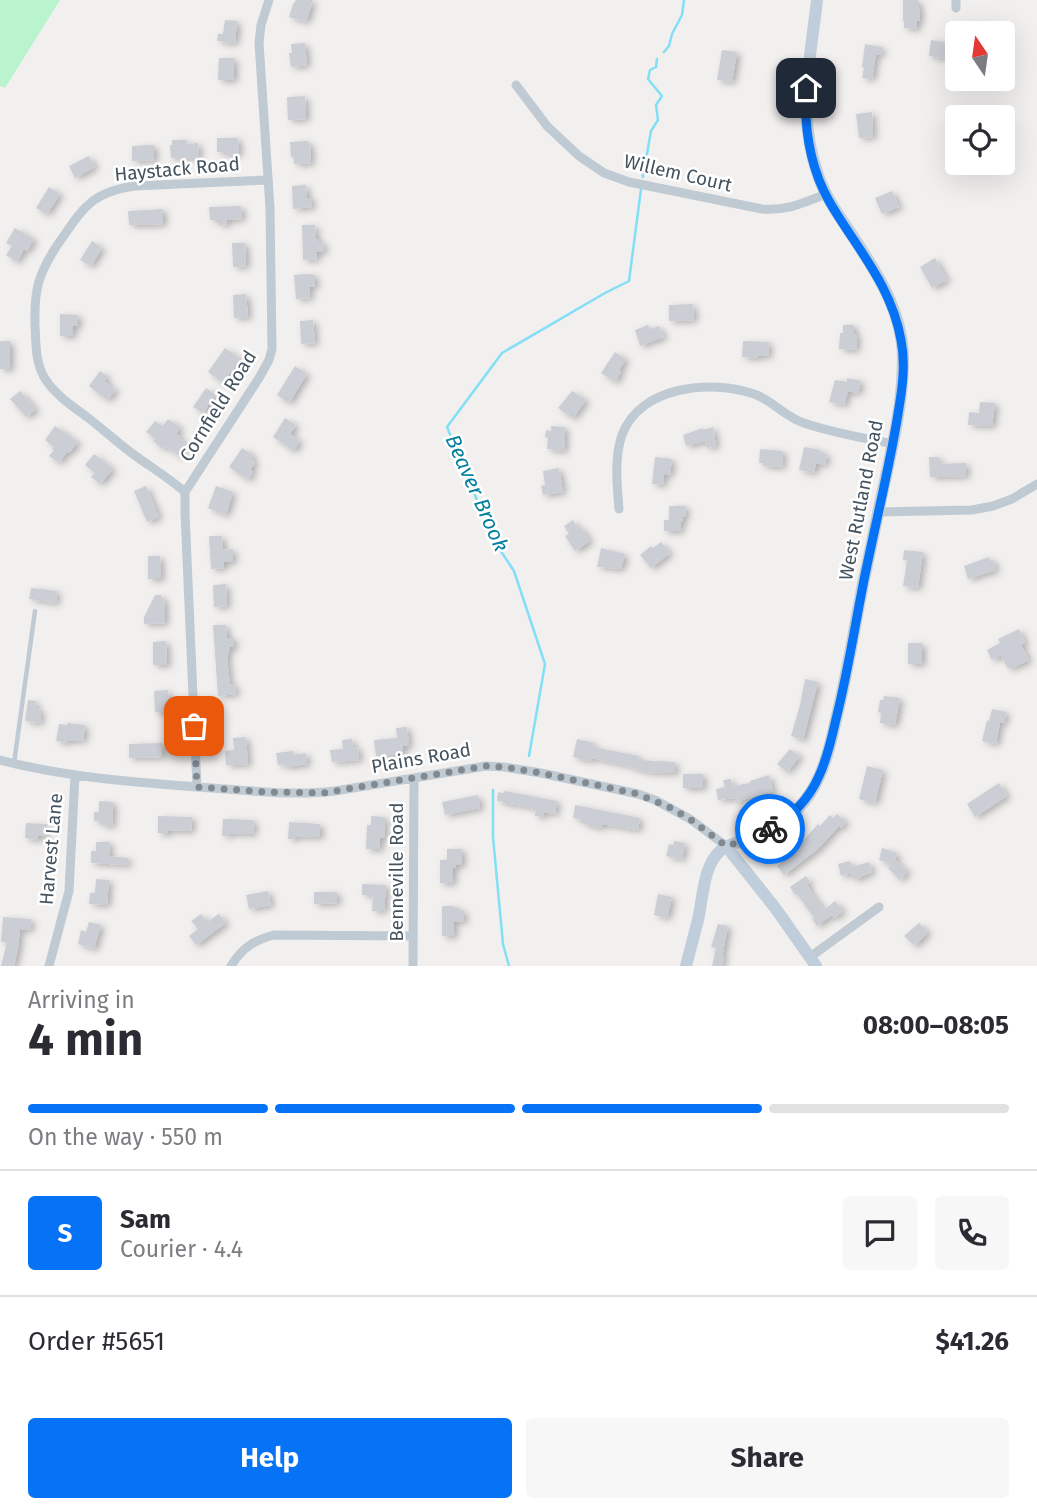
<!DOCTYPE html>
<meta charset="utf-8">
<style>
:root{--surface:#fff;--page:#f7f7f7;--text:#2b2b33;--muted:#7c7c81;--line:#e1e1e2;--accent:#0672f6}
body{margin:0;font-family:"Fira Sans",sans-serif;background:var(--page);color:var(--text);height:100vh;display:flex;flex-direction:column;font-size:26px;white-space:nowrap}
*{box-sizing:border-box;margin:0}
p{font-size:23px;color:var(--muted)}
.icon{flex:none;width:38px;height:38px;fill:none;stroke:currentColor;stroke-width:2;stroke-linecap:round;stroke-linejoin:round}
.map{position:relative;height:966px;overflow:hidden}
.panel{display:flex;flex-direction:column;background:var(--surface);flex:1}
.panel>*{flex:none}
.needle{width:46px;rotate:347deg}
.buttons{position:absolute;left:945px;top:21px;display:grid;gap:14px}
.buttons a{display:grid;place-items:center;width:70px;height:70px;border-radius:7px;background:var(--surface);box-shadow:0 7px 28px #0002;font-size:35px}
.pin{position:absolute;display:grid;place-items:center;width:60px;height:60px;color:#fff;margin:-30px;border-radius:14px;box-shadow:0 4px 10px #0006}
.courier{position:absolute;display:grid;place-items:center;width:70px;height:70px;margin:-35px;border:5px solid #0672f6;border-radius:50%;background:#fff;color:#222;box-shadow:0 2px 9px #0007}
.head em{font-style:normal;font-weight:700}
.head div{display:flex;flex-direction:column-reverse}
.head{display:flex;align-items:center;justify-content:space-between;height:119px;padding:0 28px}
h1{font-size:46px;font-weight:700;line-height:52px}
.bar{display:grid;grid-template-columns:repeat(4,1fr);gap:10px 7px;align-content:center;height:84px;padding:0 28px}
.bar i{height:9px;border-radius:5px;background:var(--line)}
.bar .on{background:var(--accent)}
.bar p{grid-column:span 4}
.line{display:flex;align-items:center;gap:18px;padding:0 28px;border-top:2px solid var(--line)}
.line div{flex:1}
.round{display:grid;place-items:center;flex:none;width:74px;height:74px;border-radius:7px;background:var(--page)}
.cta{display:flex;gap:14px;margin-top:auto;padding:14px 28px}
.cta a{flex:1;height:80px;border-radius:7px;background:var(--accent);color:#fff;font-size:28px;font-weight:700;line-height:80px;text-align:center}
.cta a+a{background:var(--page);color:var(--text)}
.map>svg:first-child{display:block}
</style>
<div class="map">
<svg width="1037" height="966" viewBox="0 0 1037 966">
<defs>
<filter id="shadow"><feDropShadow dx="4" dy="2.5" stdDeviation="3.5" flood-color="#0004"/></filter>
</defs>
<rect width="100%" height="100%" fill="#f2efef"/>
<!-- green -->
<path fill="#baf4cf" d="M0,0H60L5,88L0,86Z"/>
<g fill="none" stroke-linecap="round" stroke-linejoin="round">
<!-- stream -->
<path stroke="#82dff5" stroke-width="2.5" d="M664,52L669,46L672,34L682,15L684,0
M643,177L642,161L647,154L651,131L658,120L656,105L662,96L648,79L650,70L656,67L657,59
M529,756L545,664L514,571L493,539L447,427L502,353L605,293L629,281L641,189
M493,790V837L503,944L509,966"/>
</g>
<!-- building -->
<path fill="#cbced5" filter="url(#shadow)" d="M296,0H313L306,22L289,17L293,4Z
M903,0H918V7H920V21H917V29L904,28V21H903Z
M225,20L237,21L235,43L217,41L218,34H223Z
M931,40L950,43L949,46L957,48V60L929,56Z
M305,43L307,65L291,67L289,53H292L291,44Z
M865,44L882,47L881,55L876,54L872,79L862,78L864,68L862,67Z
M722,50L737,52L732,82L717,80Z
M219,58H234V80H218Z
M305,96L306,119L288,120L287,97Z
M872,112L873,137L859,138L856,114Z
M217,138H238L239,154L225,155V152H217Z
M172,140H186L187,144L198,143L199,157L171,158L170,145H172Z
M308,141V144L310,143L311,163L294,164V157H291L290,142Z
M154,145V160L132,161V146Z
M89,156L95,167L75,178L69,166Z
M306,185L307,198H312V207L293,209L292,186Z
M49,187L60,194L47,214L36,208Z
M892,191L899,207L882,214L875,198Z
M241,206L242,219L227,220V224L219,225V220H210L209,207Z
M163,209V224L129,225L128,211Z
M302,225H315L316,239H319V242H323L324,252H316L317,259L303,260Z
M15,228L34,239L27,251L24,249L17,262L6,255L12,246L6,243Z
M92,241L102,248L91,266L80,260Z
M232,243H245L246,266L233,267Z
M935,258L947,280L932,288L920,267Z
M307,274L315,275V286L309,287L310,298L296,299L294,275Z
M246,294L248,317L234,318L233,295Z
M693,304L694,320L669,321V305Z
M60,314L78,315V326H73V336H60Z
M313,320L315,343L301,344L300,321Z
M648,325L650,329L659,326L664,337L640,346L635,330Z
M843,325H854V334H857L856,350L839,349L840,333H843Z
M0,341H10V369H0Z
M743,341L769,342L768,356H758L757,358L742,357Z
M225,348L240,359L223,383L208,372Z
M615,352L626,359L619,370L621,372L615,382L601,373Z
M295,366L307,374L289,403L277,395Z
M100,371L108,377L104,381L116,390L107,400L89,386Z
M847,378L861,381L858,393L848,391L844,405L829,402L835,380L847,382Z
M206,388L215,394L203,413L193,407Z
M20,391L36,409L26,417L10,399Z
M572,391L586,400L573,418L558,408Z
M980,402L995,403L992,426L968,425L969,412L979,413Z
M285,418L296,425L290,434L300,441L293,451L273,437Z
M168,419L180,427L176,434L180,437L179,438L187,445L179,456L165,446L163,449L153,441L155,439L146,432L155,421L163,426Z
M55,426L78,442L69,453L67,452L59,463L49,456L54,450L52,449L54,447L45,440Z
M551,426L565,427L564,451L547,449L548,438L545,437L546,430L551,431Z
M713,427L716,446L707,448L705,441L686,446L683,435L703,428V430Z
M804,447L821,450L820,453L827,454L825,465L816,463L814,473L799,470Z
M242,448L253,455L251,458L255,462L250,470L253,472L248,480L229,467Z
M760,449L783,451L782,467L763,466V463H759Z
M94,454L113,469L100,484L91,477L95,473L85,465Z
M655,457L672,459L670,475L664,474L663,485L652,484Z
M929,457H939V464L966,463V476L930,477Z
M559,468L563,492L543,495L541,486L545,485L543,471Z
M146,486L159,517L147,522L134,491Z
M216,486L233,492L226,515L208,508Z
M669,506H686L685,517H683L682,522H681L680,531H664V520H669Z
M573,520L578,529L581,527L590,541L575,551L565,536L569,534L564,526Z
M209,536H222L223,550L233,549V562H224V568L211,569Z
M661,542L670,553L651,568L640,555L651,546L653,548Z
M601,548L625,554L621,569L597,567Z
M904,550L923,552L918,588L903,586L907,560H903Z
M148,556H160L161,579H148Z
M989,557L990,561L993,560L996,570L968,579L964,566Z
M226,584L227,606L214,607L213,585Z
M31,588L57,591L56,603L29,599Z
M155,595H161L162,599H164L165,623L144,624V617Z
M213,625H226L227,638H234V647H230L227,658L230,685L235,684L236,694L218,696Z
M1019,629L1025,643L1021,645L1029,660L1010,669L1009,667H1007L1001,655L992,660L987,650L1000,643L998,639Z
M166,641L167,665H153V642Z
M908,643H922V664H908Z
M805,679L818,682L803,740L791,736L800,705Z
M168,690L169,712H155L154,691Z
M884,696L900,698L895,725L880,723L881,713L878,712L880,700H883Z
M28,700L36,701L35,709L41,710L40,723L25,721Z
M992,709L1006,712L1004,723L1000,722L996,744L982,741L987,720L989,721Z
M68,723L85,725L83,741L68,740V743L56,741L59,724L67,725Z
M407,727L409,746H403V754L376,756L374,740L397,738L396,728Z
M246,737L248,764L226,765L225,751L234,750L233,738Z
M352,739L353,748L358,747L359,760L332,762L330,750L343,749L342,740Z
M577,739L594,743L593,747L639,756L638,760L675,762V773L648,772L629,767V766L591,758L590,761L573,757Z
M162,743V757L129,758V744Z
M790,749L800,756L787,772L777,764Z
M293,751V755L306,753L307,764L286,767L285,764L278,765L276,753Z
M867,766L883,770L875,803L859,799Z
M683,774H703V788H683Z
M769,775L773,791L736,802L735,798L718,800L716,789L725,787L723,780L731,779L732,786L750,783V781Z
M999,783L1007,796L975,817L967,804Z
M505,791L557,801L555,814L544,812L543,817L535,816L536,810L531,809V807L503,803L502,801H497L498,792L503,793Z
M478,795L480,808L445,815L442,802Z
M99,801L113,802L112,826L102,825V822L94,821V812H99Z
M575,805L640,818L638,830L602,824L601,828L583,824V820L573,818Z
M837,814L846,822L841,828L839,826L818,849L784,875L777,866L786,859L783,854L802,842L818,824L820,826L830,815L833,818Z
M158,816L192,817L191,831L168,830V834L158,833Z
M371,816L385,817L384,838H380V849H366L367,825H371Z
M223,819L254,820L253,834L229,833V836H222Z
M289,822L320,824V837L296,836V839H288Z
M26,823L47,824L46,836L38,835V840L25,838Z
M674,841L685,843L682,859L666,856L669,844L673,845Z
M96,842H110L109,856L128,858V865L91,863V851H96Z
M882,848L897,853L895,860L908,871L900,880L888,868L891,864L879,860Z
M447,849H462V865H456L455,868L453,867V883H440V860H447Z
M850,861L852,867L869,862L872,872L854,880L851,873L841,876L838,864Z
M806,876L810,882L807,884L812,894L824,910L835,901L843,911L834,918L832,915L817,926L812,919L814,918L797,894L795,895L790,887Z
M96,879L109,880L107,905L89,904L90,893H95Z
M362,884L386,885L384,911H372L373,895H362Z
M268,891L271,905L249,909L246,895Z
M314,892H337V903L314,904Z
M658,894L672,897L667,918L654,915Z
M442,906H454V908H459V911H464V922L454,921V936H442Z
M201,914L207,922L219,914L226,923L196,945L189,936L198,929L191,921Z
M3,917L31,919L30,930L20,929L18,948L14,966H1L7,942H1Z
M89,922L101,925L94,949L78,944L81,930L86,932Z
M919,923L928,932L915,946L904,936Z
M718,924L728,926L722,957H724L722,966H712L716,948L711,947Z"/>
<g fill="none" stroke-linecap="round" stroke-linejoin="round">
<!-- lane -->
<path stroke="#bfcad3" stroke-width="4.5" d="M14,763L35,611"/>
<!-- street -->
<path stroke="#bfcad3" stroke-width="9" d="M956,8V0
M516,85L547,126L579,156L604,173L629,182L762,209C787,211 803,203 826,194
M185,492C170,479 154,469 137,457C120,445 104,430 87,417C72,406 54,394 44,377C35,361 36,342 35,325C34,290 38,274 58,244C82,210 90,192 135,186L267,180
M619,509C617,485 614,458 622,435C640,386 711,379 754,394C772,400 785,417 804,423C833,433 864,438 893,444
M878,512L972,510L993,506L1012,499L1037,484
M0,760C69,778 141,783 212,788C253,791 295,796 335,791L486,766L504,767L541,773L638,794L655,800L690,819L726,846
M197,787L185,513V492L259,378L269,360L272,349L270,208L259,43L261,25L269,0
M810,957L879,907
M49,966L69,891L75,775
M231,966C242,948 254,940 274,935L412,936
M413,966L414,779"/>
<!-- secondary -->
<path stroke="#c0cdda" stroke-width="12" d="M726,846L776,909L816,966
M686,966C690,951 694,935 698,920C703,898 703,865 721,850C728,844 737,843 745,840C770,831 794,817 809,795C825,771 831,742 837,715C848,670 855,624 864,579C871,548 877,517 884,485C893,444 903,402 903,359C903,310 874,268 848,229C837,213 826,197 819,178C796,115 810,64 817,0"/>
</g>
<g fill="none" stroke-linecap="round" stroke-linejoin="round">
<!-- done -->
<path stroke="#828a91" stroke-width="7" stroke-dasharray="0 12.6" d="M194,726L197,787L267,792L323,793L486,766L504,767L541,773L638,794L671,808L690,819L726,846L744,841L770,829"/>
<!-- route -->
<path stroke="#0672f6" stroke-width="9" d="M770,829C791,817 809,799 819,776C828,757 832,736 837,715C848,671 855,625 864,580C875,525 889,470 898,414C902,390 906,365 901,340C891,284 856,248 829,201C810,167 804,126 806,88"/>
</g>
<g text-anchor="middle" dominant-baseline="central" stroke-width="5" stroke-linejoin="round" paint-order="stroke">
<!-- street labels -->
<g font-size="19" fill="#45535f" stroke="#fff">
<text transform="translate(177 169) rotate(-5)">Haystack Road</text>
<text transform="translate(678 173) rotate(13)">Willem Court</text>
<text transform="translate(218 406) rotate(-58)">Cornfield Road</text>
<text transform="translate(861 500) rotate(-79)">West Rutland Road</text>
<text transform="translate(421 758) rotate(-10)">Plains Road</text>
<text transform="translate(51 849) rotate(-85)">Harvest Lane</text>
<text transform="translate(396 872) rotate(-90)">Benneville Road</text>
</g>
<!-- water labels -->
<g font-size="21" font-style="italic" fill="#03809f" stroke="#fff">
<text transform="translate(477 493) rotate(66)">Beaver Brook</text>
</g>
</g>
</svg>
<div class="buttons">
<a><svg class="needle" viewBox="-14 -14 28 28"><path d="M0-13l5 13h-10z" fill="#e53935"/><path d="M0 13l5-13h-10z" fill="#7c7c81"/></svg></a>
<a><svg class="icon" aria-label="locate" viewBox="0 0 24 24"><circle cx="12" cy="12" r="6"/><path d="M12 2v4M12 18v4M2 12h4M18 12h4"/></svg></a>
</div>
<div class="pin" style="left:194px;top:726px;background:#ea580c"><svg class="icon" aria-label="bag" viewBox="0 0 24 24"><path d="M5 8h14l-1 12H6zM9 8a3 3 0 0 1 6 0"/></svg></div>
<div class="pin" style="left:806px;top:88px;background:#1f2937"><svg class="icon" aria-label="home" viewBox="0 0 24 24"><path d="M3 11l9-7 9 7M6 9v11h12V9"/></svg></div>
<div class="courier" style="left:770px;top:829px"><svg class="icon" aria-label="bike" viewBox="0 0 24 24"><circle cx="6" cy="16" r="4"/><circle cx="18" cy="16" r="4"/><path d="M6 16l4-8h5l3 8M10 8l3 8H6M13 5h3"/></svg></div>
</div>
<section class="panel">
<div class="head"><div><h1>4 min</h1><p>Arriving in</p></div><em>08:00–08:05</em></div>
<div class="bar"><i class="on"></i><i class="on"></i><i class="on"></i><i></i><p>On the way · 550 m</p></div>
<div class="line" style="height:126px"><b class="round" style="background:var(--accent);color:#fff">S</b><div><b>Sam</b><p>Courier · 4.4</p></div><a class="round"><svg class="icon" aria-label="chat" viewBox="0 0 24 24"><path d="M4 5h16v11H9l-5 4z"/></svg></a><a class="round"><svg class="icon" aria-label="phone" viewBox="0 0 24 24"><path d="M5 4h4l2 5-3 2q2 4 5 5l2-3 5 2v4C11 20 4 13 5 4z"/></svg></a></div>
<div class="line" style="height:91px"><div>Order #5651</div><b>$41.26</b></div>
<div class="cta"><a>Help</a><a>Share</a></div>
</section>
